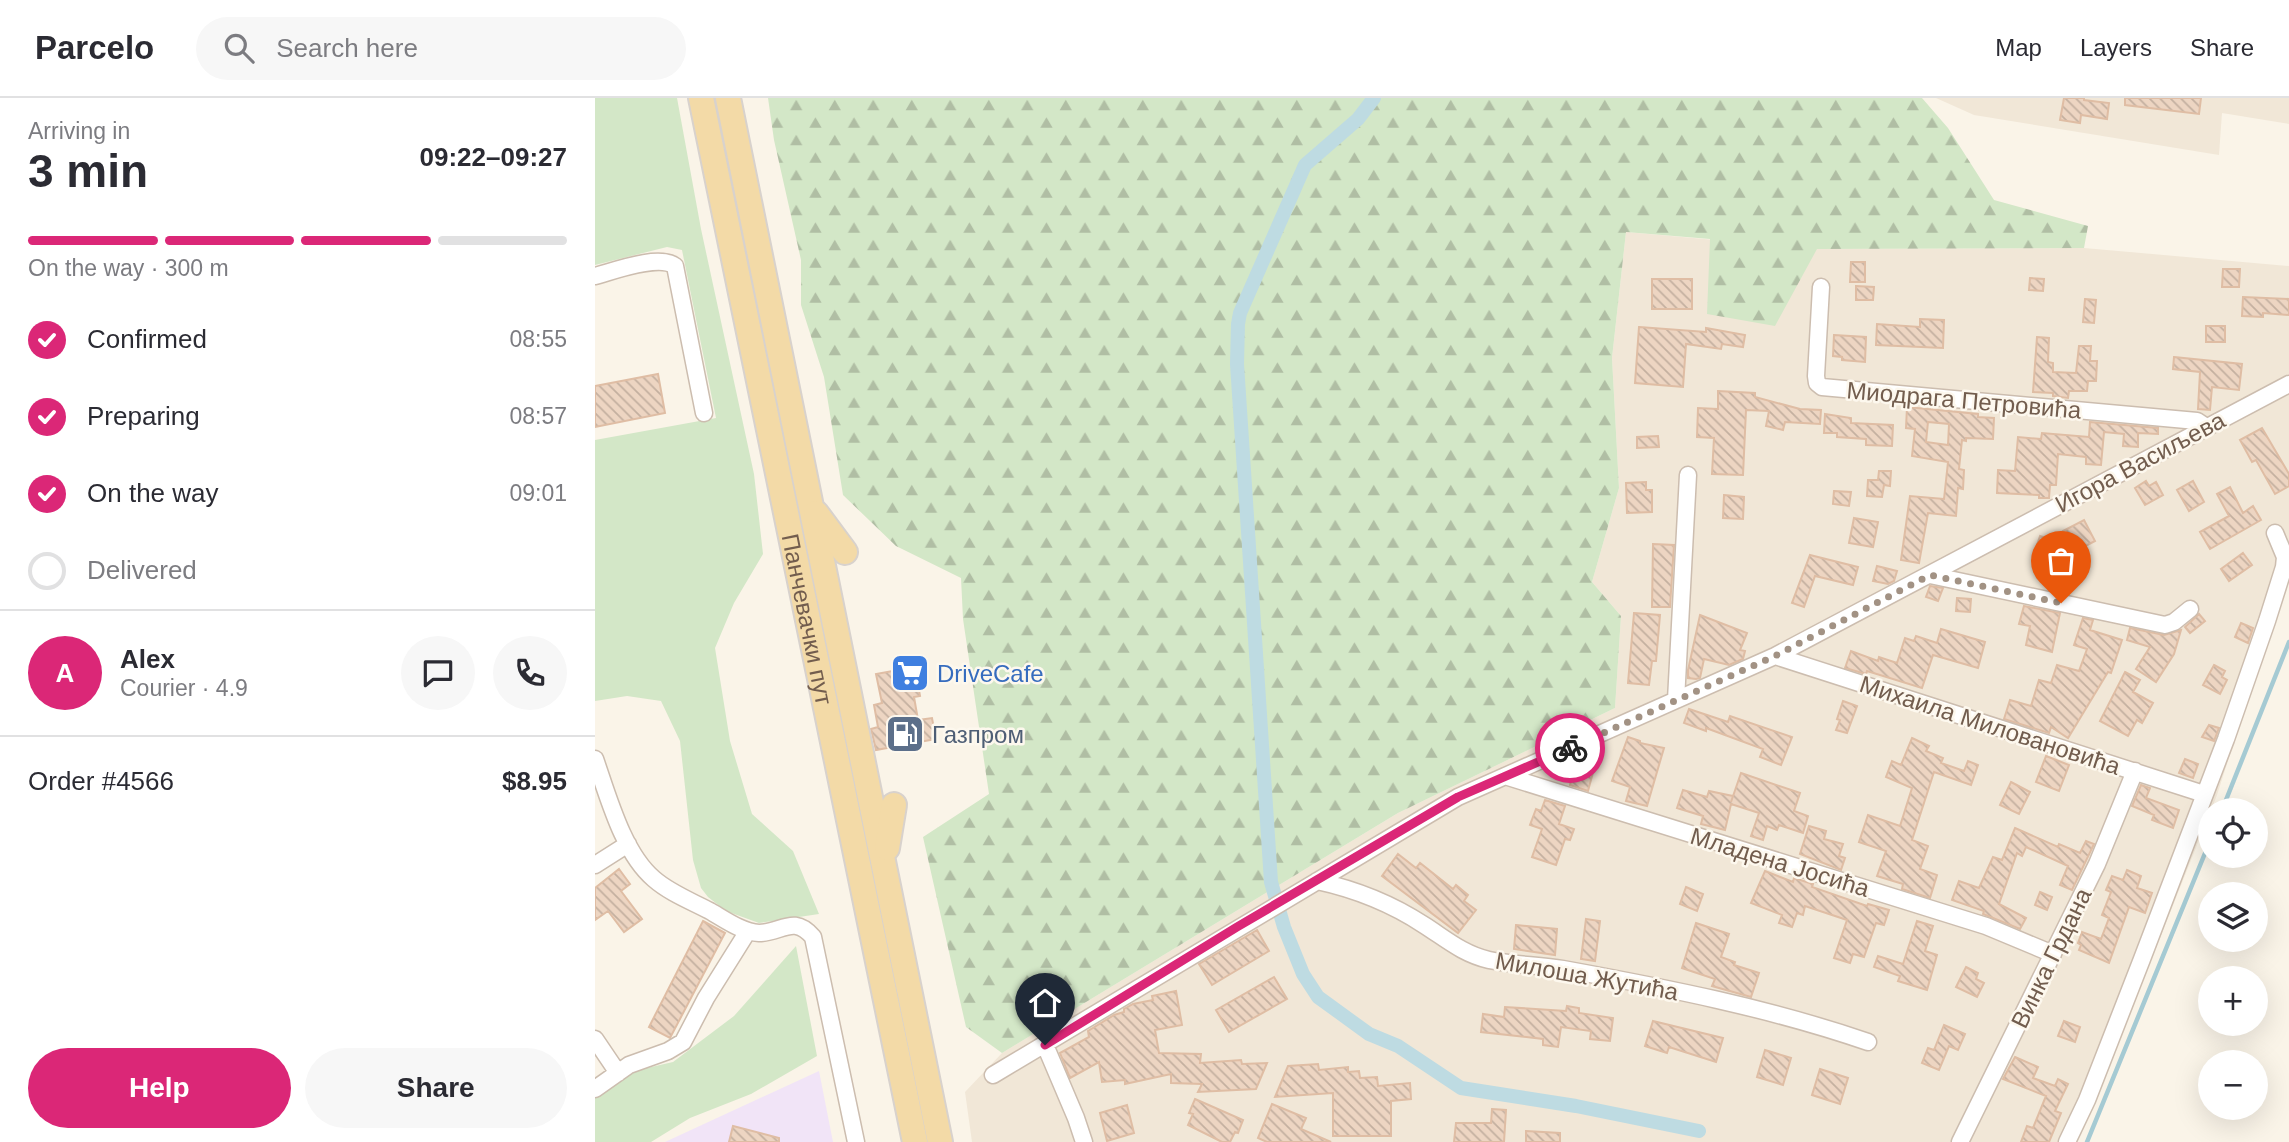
<!DOCTYPE html>
<meta charset="utf-8">
<style>
:root{--surface:#fff;--page:#f7f7f7;--text:#2b2b33;--muted:#7c7c81;--line:#e1e1e2;--accent:#db2777}
body{margin:0;font-family:Helvetica,sans-serif;background:var(--page);color:var(--text);height:100vh;display:flex;flex-direction:column;font-size:26px;white-space:nowrap}
*{box-sizing:border-box;margin:0}
p{font-size:23px;color:var(--muted)}
.icon{flex:none;width:38px;height:38px;fill:none;stroke:currentColor;stroke-width:2;stroke-linecap:round;stroke-linejoin:round}
.map{position:relative;flex:1;overflow:hidden}
.panel{display:flex;flex-direction:column;background:var(--surface);width:595px}
.panel>*{flex:none}
.buttons{position:absolute;left:1603px;top:700px;display:grid;gap:14px}
.buttons a{display:grid;place-items:center;width:70px;height:70px;border-radius:50%;background:var(--surface);box-shadow:0 7px 28px #0002;font-size:35px}
.pin{position:absolute;display:grid;place-items:center;width:60px;height:60px;color:#fff;margin:-72px -30px;border-radius:50% 50% 50% 0;rotate:-45deg;box-shadow:0 0 7px #0007}
.pin .icon{rotate:45deg}
.courier{position:absolute;display:grid;place-items:center;width:70px;height:70px;margin:-35px;border:5px solid #db2777;border-radius:50%;background:#fff;color:#222;box-shadow:0 2px 9px #0007}
.summary em{font-style:normal;font-weight:700}
.summary div{display:flex;flex-direction:column-reverse}
.summary{display:flex;align-items:center;justify-content:space-between;height:119px;padding:0 28px}
h1{font-size:46px;font-weight:700;line-height:52px}
.bar{display:grid;grid-template-columns:repeat(4,1fr);gap:10px 7px;align-content:center;height:84px;padding:0 28px}
.bar i{height:9px;border-radius:5px;background:var(--line)}
.bar .on{background:var(--accent)}
.bar p{grid-column:span 4}
.line{display:flex;align-items:center;gap:18px;padding:0 28px;border-top:2px solid var(--line)}
.line div{flex:1}
.round{display:grid;place-items:center;flex:none;width:74px;height:74px;border-radius:37px;background:var(--page)}
ol{padding:0 28px;list-style:none}
li{display:flex;align-items:center;gap:21px;height:77px}
li p{margin-inline-start:auto}
li .icon{padding:7px;border-radius:50%;background:var(--accent);color:#fff;stroke-width:4}
li:last-child{color:var(--muted)}
li i{width:38px;height:38px;border:4px solid var(--line);border-radius:50%}
.cta{display:flex;gap:14px;margin-top:auto;padding:14px 28px}
.cta a{flex:1;height:80px;border-radius:42px;background:var(--accent);color:#fff;font-size:28px;font-weight:700;line-height:80px;text-align:center}
.cta a+a{background:var(--page);color:var(--text)}
header{display:flex;align-items:center;gap:42px;box-sizing:border-box;height:98px;padding:0 35px;background:var(--surface);border-bottom:2px solid var(--line)}
header strong{font-size:33px}
nav{display:flex;gap:38px;margin-inline-start:auto;font-size:24px}
.search{width:490px;height:63px;background:var(--page);display:flex;align-items:center;gap:18px;box-sizing:border-box;padding:0 24px;border-radius:38px;color:var(--muted);font-size:26px}
main{display:flex;flex:1;min-height:0}
.map>svg:first-child{display:block}
</style>
<header>
<strong>Parcelo</strong>
<div class="search"><svg class="icon" aria-label="search" viewBox="0 0 24 24"><circle cx="10" cy="10" r="6"/><path d="M15 15l6 6"/></svg>Search here</div>
<nav><a>Map</a><a>Layers</a><a>Share</a></nav>
</header>
<main>
<section class="panel">
<div class="summary"><div><h1>3 min</h1><p>Arriving in</p></div><em>09:22–09:27</em></div>
<div class="bar"><i class="on"></i><i class="on"></i><i class="on"></i><i></i><p>On the way · 300 m</p></div>
<ol>
<li><svg class="icon" aria-label="check" viewBox="0 0 24 24"><path d="M5 12l5 5 9-10"/></svg>Confirmed<p>08:55</p></li>
<li><svg class="icon" aria-label="check" viewBox="0 0 24 24"><path d="M5 12l5 5 9-10"/></svg>Preparing<p>08:57</p></li>
<li><svg class="icon" aria-label="check" viewBox="0 0 24 24"><path d="M5 12l5 5 9-10"/></svg>On the way<p>09:01</p></li>
<li><i></i>Delivered</li>
</ol>
<div class="line" style="height:126px"><b class="round" style="background:var(--accent);color:#fff">A</b><div><b>Alex</b><p>Courier · 4.9</p></div><a class="round"><svg class="icon" aria-label="chat" viewBox="0 0 24 24"><path d="M4 5h16v11H9l-5 4z"/></svg></a><a class="round"><svg class="icon" aria-label="phone" viewBox="0 0 24 24"><path d="M5 4h4l2 5-3 2q2 4 5 5l2-3 5 2v4C11 20 4 13 5 4z"/></svg></a></div>
<div class="line" style="height:91px"><div>Order #4566</div><b>$8.95</b></div>
<div class="cta"><a>Help</a><a>Share</a></div>
</section>
<div class="map">
<svg width="1694" height="1044" viewBox="0 0 1694 1044">
<defs>
<pattern id="forest-firs" width="22" height="20" patternUnits="userSpaceOnUse" patternTransform="scale(1.75)"><rect width="22" height="20" fill="#d3e7c7"/><path d="M5 1l3.5 6h-7zM16 11l3.5 6h-7z" fill="#b0bea4"/></pattern>
<pattern id="building-back-hatch" width="6" height="6" patternUnits="userSpaceOnUse" patternTransform="scale(1.75)"><rect width="6" height="6" fill="#edd5c2"/><path d="M-1 5l2 2M0 0l6 6M5-1l2 2" fill="none" stroke="#c4b0a0"/></pattern>
</defs>
<rect width="100%" height="100%" fill="#faf4e8"/>
<!-- residential -->
<path fill="#f1e7d7" d="M1341,0H1694V26L1627,15L1624,57L1379,17Z
M1031,134L1222,151L1489,150L1694,168V473L1622,697L1551,875L1477,1044H377L370,994L407,955L803,715L1020,610L1026,518L997,484L1024,390L1017,260Z"/>
<!-- education -->
<path fill="#f1e4f7" d="M224,973L238,1044H70Z"/>
<!-- grass -->
<path fill="#d3e7c7" d="M0,0H82L106,131L159,376L168,456L139,505L120,550L135,643L157,716L198,753L224,816L164,825L131,813L113,799L106,790L98,762L85,643L66,603L32,598L0,603V342L121,320L87,152L72,149L0,167Z
M201,848L222,958L156,996L95,1020L56,1044H0V996L26,976L78,964L139,918Z"/>
<!-- forest -->
<path fill="url(#forest-firs)" d="M173,0H1327L1353,30L1399,102L1493,128L1489,150L1222,151L1180,228L1112,216L1115,141L1031,134L1017,260L1024,390L997,484L1026,518L1020,610L803,715L407,955L371,929L328,739L394,696L368,521L366,480L301,448L248,397L229,279L206,207V162L179,42Z"/>
<g fill="none" stroke-linecap="round" stroke-linejoin="round">
<!-- stream -->
<path stroke="#a5cad3" stroke-width="4.5" d="M1627,712L1694,544
M1492,1044L1615,743"/>
<!-- canal -->
<path stroke="#bedbe2" stroke-width="14" d="M779,0L763,21L710,67L645,215L643,226L642,266L676,784L689,829L708,876L723,899L774,936L803,948L866,990L981,1008L1104,1033"/>
</g>
<!-- building -->
<path fill="url(#building-back-hatch)" stroke="#dfbda4" stroke-width="2" fill-rule="evenodd" d="M1469,0H1489V2L1514,5L1512,21L1486,17L1485,25L1465,22Z
M1530,0H1606L1604,16L1530,7Z
M1256,164H1270V184H1255Z
M1628,171H1645L1644,189H1627Z
M1435,180L1449,181L1448,193L1434,192Z
M1057,181H1097V211H1057Z
M1261,188L1279,189L1278,202H1261Z
M1648,199L1694,201V217L1668,215V219L1647,218Z
M1490,201L1501,202L1499,225L1488,224Z
M1325,221L1349,222L1348,250L1281,247L1282,226L1325,229Z
M1611,228H1630V244H1611Z
M1044,229L1111,234V230L1150,237L1148,249L1127,246L1126,251L1091,246L1088,289L1040,285Z
M1239,237L1271,239L1270,264L1247,262V259L1238,258Z
M1442,239L1454,240L1453,264L1458,265V274L1481,275L1484,248H1496L1495,263H1502L1501,283H1493L1492,293H1474L1473,300L1458,298V295L1438,294Z
M1579,259L1647,266L1644,292L1617,289L1615,312L1603,311L1605,274L1578,271Z
M63,276L70,315L0,329V288Z
M1123,293L1160,295V299L1205,311L1226,312L1225,326L1190,324L1188,332L1171,328L1174,313L1151,312L1148,377L1117,376L1119,340L1102,339L1103,310L1123,311Z
M1312,309L1383,316V319L1399,320L1398,341L1371,340V343L1367,342L1364,371L1369,372L1368,391L1363,390L1361,418L1333,415L1324,465L1306,462L1315,398L1349,401L1353,364L1317,358L1320,331L1311,330ZM1333,324L1354,326L1353,347L1331,344Z
M1230,316L1256,320V325L1298,327L1297,348L1271,347V341L1242,339V335H1229Z
M1495,324L1563,330V336L1543,335V349L1528,348L1529,336L1509,334L1506,367L1491,366V359L1463,356L1461,387H1455L1454,400H1444V397L1402,395L1403,372L1420,373L1423,339L1446,341L1447,335L1494,339Z
M1667,330L1694,376V388L1680,396L1661,362L1657,364L1645,342Z
M1063,338L1064,349L1042,350V339Z
M1284,373H1296L1295,388L1289,387L1287,399L1272,398L1273,382H1283Z
M1551,383L1554,388L1561,384L1568,397L1550,407L1540,390Z
M1598,383L1609,404L1594,413L1582,392Z
M1051,384V392H1057V414L1032,415L1031,385Z
M1635,389L1648,415L1658,408L1666,422L1615,451L1605,434L1634,418L1622,396Z
M1239,393L1256,394L1254,408L1238,406Z
M1129,397L1149,399L1148,421L1128,420Z
M1259,420L1283,424L1278,449L1254,445Z
M1489,422L1500,443L1479,454L1468,433Z
M1445,438L1463,444L1459,456L1441,450Z
M1058,446L1079,447L1075,509H1057Z
M1648,455L1657,467L1634,483L1626,471Z
M1215,457L1263,469L1258,487L1220,478L1209,509L1197,505Z
M1282,468L1302,473L1299,483L1293,486L1278,483Z
M1335,488L1348,490L1343,503L1331,499Z
M1362,500L1376,501L1375,514L1361,513Z
M1429,508L1465,515L1457,554L1431,547L1435,528L1424,526Z
M1039,515L1065,517L1061,563H1057L1054,587L1033,585Z
M1604,516L1610,523L1595,535L1590,529Z
M1105,517L1152,535L1145,552L1150,553L1148,561L1134,567L1109,561L1105,580L1101,581L1093,580V572Z
M1488,520L1498,522L1495,532L1527,542L1516,575L1513,574L1473,640L1456,629L1454,635L1409,621L1415,602L1436,608L1444,582L1456,585L1462,567L1484,573L1492,551L1479,547Z
M1646,525L1658,530L1653,545L1640,539Z
M1535,530L1569,537L1586,532L1579,556L1561,584L1541,571L1555,549L1532,542Z
M1346,531L1390,544L1383,570L1338,557L1327,590L1272,573L1271,576L1250,570L1256,553L1283,563L1284,559L1302,565L1310,540L1319,543L1321,538L1342,545Z
M1619,567L1630,573L1627,579L1632,582L1625,596L1608,587Z
M320,569L325,598L319,599L323,622L337,620L341,641L281,652L276,631L283,629L279,607L287,605L281,576Z
M1530,574L1545,582L1538,594L1558,605L1547,625L1542,622L1533,638L1505,623Z
M1248,603L1262,608L1252,635L1241,632L1245,622L1242,621Z
M1094,611L1133,624L1135,618L1197,639L1186,667L1165,659L1168,651L1111,630V633L1089,625Z
M1614,627L1624,630L1619,643L1607,639Z
M1033,639L1045,643V645L1069,650L1052,708L1031,703L1035,689L1017,683Z
M1317,640L1334,648L1331,653L1348,660L1346,665L1369,673L1373,663L1383,667L1376,687L1339,674L1317,742L1333,748L1325,771L1342,777L1335,800L1307,791L1308,786L1282,778L1291,753L1264,744L1273,717L1305,728L1317,690L1291,679L1297,663L1306,667Z
M995,653L1003,656L993,693L975,687L976,683L969,663Z
M1451,658L1474,667L1464,693L1441,684Z
M1590,661L1603,666L1598,680L1584,675Z
M1146,675L1205,695L1199,713L1213,718L1208,735L1184,727L1182,732L1172,728L1168,742L1156,738L1164,715L1136,706L1130,732L1106,726L1108,718L1082,710L1088,692L1112,699L1114,693L1138,698L1136,704Z
M1416,684L1435,694L1424,716L1405,707Z
M1546,687L1555,690L1551,700L1584,712L1578,730L1557,722L1559,717L1537,708Z
M950,702L970,708L964,726L979,731L975,742L970,741L961,767L937,759L947,731L935,727L941,711L946,713Z
M1214,728L1231,733L1229,741L1248,746L1244,758L1250,760L1246,772L1205,756Z
M1420,730L1463,749L1464,746L1485,755L1491,743L1499,746L1477,792L1465,787L1473,768L1431,749L1427,758L1422,755L1404,806L1431,820L1425,831L1388,816L1389,813L1357,802L1364,783L1384,790L1398,759L1407,762Z
M803,756L821,770L825,765L858,791L861,787L873,797L869,803L881,812L863,835L787,778Z
M24,771L35,786L26,793L47,821L29,834L13,813L0,822V790Z
M1532,772L1546,778L1542,790L1557,795L1550,815L1534,809L1514,865L1484,852L1486,847L1483,845L1487,834L1506,841L1514,820L1507,817L1516,794L1511,792L1517,778L1528,782Z
M1170,773L1198,784L1199,780L1218,786L1217,789L1272,808L1273,806L1294,812L1289,827L1281,825L1269,859L1258,856L1255,865L1239,860L1252,822L1210,808L1208,817L1202,815L1197,829L1184,825L1187,817L1156,805Z
M1091,789L1108,796L1102,813L1085,806Z
M1445,794L1457,799L1452,812L1440,807Z
M991,821L1005,823L1000,863L986,861Z
M108,823L130,835L75,940L54,929Z
M1322,823L1338,828L1330,853L1342,857L1332,892L1303,883L1305,878L1279,869L1283,858L1308,866Z
M1101,825L1134,836L1126,859L1140,864L1139,867L1164,875L1156,899L1117,888L1120,881L1087,870Z
M921,827L962,831L960,857L919,851Z
M662,832L674,853L617,887L604,866Z
M1371,869L1383,875L1381,881L1389,885L1382,899L1361,889Z
M679,879L692,901L634,934L621,912Z
M581,893L587,927L560,932L564,955L606,956L605,965L646,962L647,966L672,965L661,991L603,994L607,986L576,985V976L530,986V982L507,984L504,964L475,980L465,955L494,939L493,933L519,917L529,914V911L538,906L558,902L557,898Z
M972,908L984,910V915L1018,920L1015,943L995,941L996,933L966,929L963,949L948,947V941L886,934L888,916L909,919L910,909L971,913Z
M1058,923L1128,940L1121,964L1074,949L1072,955L1050,948Z
M1469,923L1485,929L1480,944L1463,938Z
M1349,927L1370,936L1363,952L1354,948L1344,972L1327,965L1333,950L1339,952Z
M1170,952L1196,960L1188,987L1162,979Z
M1420,959L1443,969L1438,980L1460,988L1463,981L1473,986L1460,1013L1466,1015L1454,1044H1426L1432,1028L1438,1030L1451,998L1408,981Z
M723,966L724,972L753,969V974L764,973L765,980L782,979L783,988L815,985L816,1001L796,1003V1038H738V995L680,999L693,968Z
M1225,971L1253,980L1245,1006L1217,997Z
M600,1001L648,1022L643,1035L640,1034L635,1044H627L593,1027L598,1016L594,1015Z
M677,1006L711,1020L706,1031L736,1044H672L663,1040Z
M532,1007L539,1035L512,1043L505,1015Z
M897,1011L911,1012L909,1044H859L861,1025H896Z
M138,1028L184,1040V1044H134Z
M931,1033L965,1035V1044H931Z"/>
<g fill="none" stroke-linecap="round" stroke-linejoin="round">
<defs>
<path id="street" d="M0,178C19,173 64,156 80,168L109,315
M1226,189L1221,278L1222,285L1227,289L1602,323L1611,329
M1335,477L1570,527L1579,524L1595,511
M1180,558L1609,696
M1081,602L1093,377
M0,661C13,698 28,755 59,781C75,795 96,803 115,813C129,821 147,834 164,835C187,835 198,816 218,839L261,1044
M910,678L1391,828L1458,856
M0,767L33,746
M722,783C759,791 797,806 829,827C851,841 868,856 894,862C918,867 944,867 968,871C1072,890 1174,910 1273,944
M0,941L23,975
M450,947L481,1020L489,1044
M398,977L863,699L1180,558L1694,286
M0,991L34,967L73,953L88,944L111,900L153,833
M1365,1044L1502,766L1540,673
M1472,1044L1492,1002L1547,861L1631,641L1672,523L1689,469L1690,459L1680,435"/>
<g id="primary">
<path id="s1" d="M106,0L320,1044"/>
<path d="M133,0L345,1044"/>
<path d="M221,415L250,454"/>
<path d="M292,750L299,707"/>
</g>
</defs>
<!-- street casing -->
<use href="#street" stroke="#ccbdaf" stroke-width="19"/>
<!-- primary casing -->
<use href="#primary" stroke="#d8d2cd" stroke-width="28"/>
<!-- street -->
<use href="#street" stroke="#fff" stroke-width="16"/>
<!-- primary -->
<use href="#primary" stroke="#f3daa7" stroke-width="24"/>
</g>
<g fill="none" stroke-linecap="round" stroke-linejoin="round">
<!-- done -->
<path stroke="#a29284" stroke-width="7" stroke-dasharray="0 12.6" d="M975,650L1180,558L1335,477L1466,505"/>
<!-- route -->
<path stroke="#db2777" stroke-width="9" d="M450,947L642,829L863,699L975,650"/>
</g>
<!-- icons -->
<defs>
<symbol id="supermarket-square" viewBox="-11 -11 22 22"><rect x="-9" y="-9" width="18" height="18" rx="4" fill="#3f7fe0" stroke="#fdf8ee"/><path d="M-6-5.5h2.5l.6 2H6L4.5 2H-2.5L-4.4-4H-6ZM-1.5 3.2a1.3 1.3 0 1 0 .1 0ZM3 3.2a1.3 1.3 0 1 0 .1 0Z" fill="#fff"/></symbol>
<symbol id="fuel-square" viewBox="-11 -11 22 22"><rect x="-9" y="-9" width="18" height="18" rx="4" fill="#5c6f8a" stroke="#fdf8ee"/><path d="M-5.5-6h7V0h2V4h1.3V-2.5L3-4.5l.8-.8L6-3V5H2.5V1h-1V6h-7ZM-4.2-4.7v3.2H.2V-4.7Z" fill="#fff"/></symbol>
</defs>
<g fill-rule="evenodd">
<use href="#supermarket-square" x="293" y="553" width="44" height="44"/>
<use href="#fuel-square" x="288" y="614" width="44" height="44"/>
</g>
<g text-anchor="middle" dominant-baseline="central" stroke-width="5" stroke-linejoin="round" paint-order="stroke">
<!-- street labels -->
<g font-size="24" fill="#725d4e" stroke="#fdf8ee">
<text transform="translate(1369 302) rotate(5)">Миодрага Петровића</text>
<text transform="translate(1545 364) rotate(-28)">Игора Васиљева</text>
<text stroke="none"><textPath href="#s1" startOffset="532">Панчевачки пут</textPath></text>
<text transform="translate(1395 627) rotate(18)">Михаила Миловановића</text>
<text transform="translate(1185 764) rotate(17)">Младена Јосића</text>
<text transform="translate(1456 860) rotate(-64)">Винка Грдана</text>
<text transform="translate(992 878) rotate(10)">Милоша Жутића</text>
</g>
<!-- shop labels -->
<g font-size="24" fill="#366cbe" stroke="#fdf8ee" text-anchor="start">
<text x="342" y="575">DriveCafe</text>
</g>
<!-- service labels -->
<g font-size="24" fill="#4e5e75" stroke="#fdf8ee" text-anchor="start">
<text x="337" y="636">Газпром</text>
</g>
</g>
</svg>
<div class="buttons">
<a><svg class="icon" aria-label="locate" viewBox="0 0 24 24"><circle cx="12" cy="12" r="6"/><path d="M12 2v4M12 18v4M2 12h4M18 12h4"/></svg></a>
<a><svg class="icon" aria-label="layers" viewBox="0 0 24 24"><path d="M12 4l9 5-9 5-9-5zM3 14l9 5 9-5"/></svg></a>
<a>+</a>
<a>−</a>
</div>
<div class="pin" style="left:1466px;top:505px;background:#ea580c"><svg class="icon" aria-label="bag" viewBox="0 0 24 24"><path d="M5 8h14l-1 12H6zM9 8a3 3 0 0 1 6 0"/></svg></div>
<div class="pin" style="left:450px;top:947px;background:#1f2937"><svg class="icon" aria-label="home" viewBox="0 0 24 24"><path d="M3 11l9-7 9 7M6 9v11h12V9"/></svg></div>
<div class="courier" style="left:975px;top:650px"><svg class="icon" aria-label="bike" viewBox="0 0 24 24"><circle cx="6" cy="16" r="4"/><circle cx="18" cy="16" r="4"/><path d="M6 16l4-8h5l3 8M10 8l3 8H6M13 5h3"/></svg></div>
</div>
</main>
